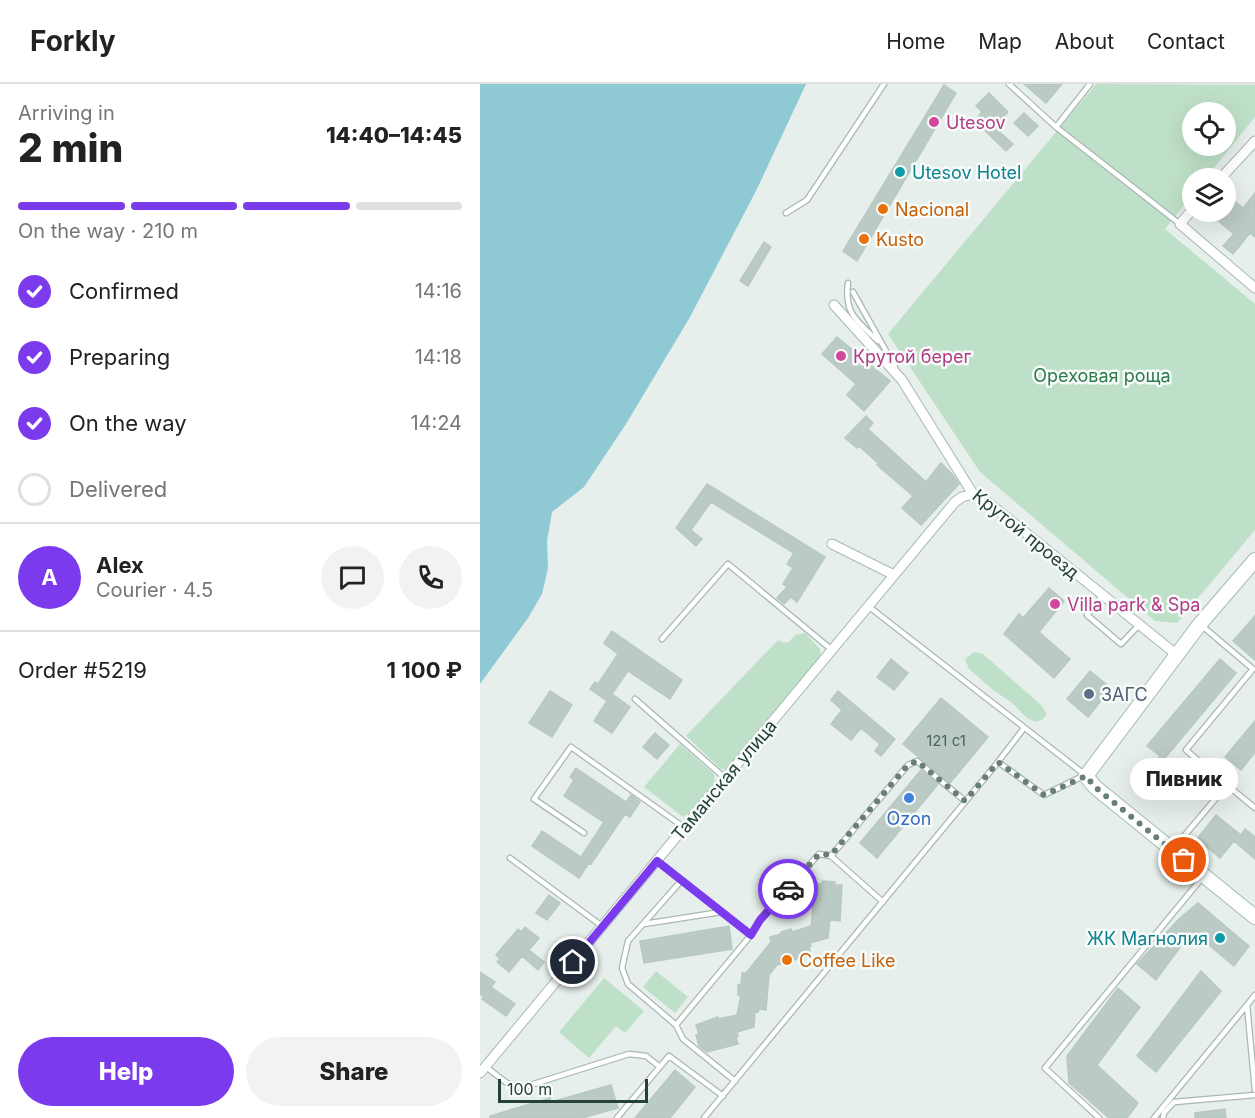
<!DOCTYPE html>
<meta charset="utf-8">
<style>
:root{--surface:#fff;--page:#f2f2f2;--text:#222;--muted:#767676;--line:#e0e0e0;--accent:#7c3aed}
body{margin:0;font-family:Inter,sans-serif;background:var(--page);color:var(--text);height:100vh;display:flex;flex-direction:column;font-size:22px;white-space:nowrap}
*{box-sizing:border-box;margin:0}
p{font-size:20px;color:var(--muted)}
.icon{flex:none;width:33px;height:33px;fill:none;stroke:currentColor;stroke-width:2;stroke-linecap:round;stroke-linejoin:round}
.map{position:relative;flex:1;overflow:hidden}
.panel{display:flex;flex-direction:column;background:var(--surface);width:480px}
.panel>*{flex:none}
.controls{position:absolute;left:702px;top:18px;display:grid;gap:12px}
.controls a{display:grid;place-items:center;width:54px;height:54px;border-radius:50%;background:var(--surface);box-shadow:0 6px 24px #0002;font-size:30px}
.scale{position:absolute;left:18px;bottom:15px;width:150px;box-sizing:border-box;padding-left:6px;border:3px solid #24423a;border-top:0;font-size:16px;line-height:21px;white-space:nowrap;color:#24423a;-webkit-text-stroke:4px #f7fbf9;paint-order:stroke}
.pin{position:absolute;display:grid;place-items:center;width:51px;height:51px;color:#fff;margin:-26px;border:3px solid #fff;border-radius:50%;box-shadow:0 2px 6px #0007}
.courier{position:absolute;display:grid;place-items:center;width:60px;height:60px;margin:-30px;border:4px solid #7c3aed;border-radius:50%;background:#fff;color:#222;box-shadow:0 2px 8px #0007}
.bubble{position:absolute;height:42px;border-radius:21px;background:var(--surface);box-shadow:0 6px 24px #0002;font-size:20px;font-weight:800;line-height:42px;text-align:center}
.summary em{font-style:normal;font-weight:800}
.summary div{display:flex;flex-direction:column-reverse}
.summary{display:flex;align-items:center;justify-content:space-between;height:102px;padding:0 18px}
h1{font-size:39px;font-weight:800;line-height:45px}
.bar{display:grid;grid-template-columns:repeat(4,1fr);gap:9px 6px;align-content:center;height:72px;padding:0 18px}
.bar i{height:8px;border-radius:4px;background:var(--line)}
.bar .current{background:var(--accent)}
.bar p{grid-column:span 4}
.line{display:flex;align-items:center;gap:15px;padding:0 18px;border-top:2px solid var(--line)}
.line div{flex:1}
.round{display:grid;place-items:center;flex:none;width:63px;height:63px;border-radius:32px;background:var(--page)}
ol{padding:0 18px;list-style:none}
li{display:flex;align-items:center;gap:18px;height:66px}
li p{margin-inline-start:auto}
li .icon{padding:6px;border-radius:50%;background:var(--accent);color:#fff;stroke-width:4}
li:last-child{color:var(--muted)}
li i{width:33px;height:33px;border:3px solid var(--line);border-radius:50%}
.primary-button{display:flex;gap:12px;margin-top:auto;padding:12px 18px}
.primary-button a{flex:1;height:69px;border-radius:36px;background:var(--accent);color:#fff;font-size:24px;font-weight:800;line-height:69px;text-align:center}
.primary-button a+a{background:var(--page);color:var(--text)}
header{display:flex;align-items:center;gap:36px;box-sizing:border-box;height:84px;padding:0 30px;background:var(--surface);border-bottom:2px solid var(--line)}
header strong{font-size:28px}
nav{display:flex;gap:33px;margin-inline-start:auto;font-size:21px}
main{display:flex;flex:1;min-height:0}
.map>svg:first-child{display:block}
</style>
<header>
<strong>Forkly</strong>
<nav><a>Home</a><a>Map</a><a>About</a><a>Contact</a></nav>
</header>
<main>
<section class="panel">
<div class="summary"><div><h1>2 min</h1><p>Arriving in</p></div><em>14:40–14:45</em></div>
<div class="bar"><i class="current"></i><i class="current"></i><i class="current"></i><i></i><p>On the way · 210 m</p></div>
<ol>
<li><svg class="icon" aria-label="check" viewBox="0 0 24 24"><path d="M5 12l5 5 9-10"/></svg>Confirmed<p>14:16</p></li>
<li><svg class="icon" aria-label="check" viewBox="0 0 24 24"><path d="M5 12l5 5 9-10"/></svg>Preparing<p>14:18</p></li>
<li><svg class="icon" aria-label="check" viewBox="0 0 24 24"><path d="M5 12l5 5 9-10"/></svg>On the way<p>14:24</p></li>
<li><i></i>Delivered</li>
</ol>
<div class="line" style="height:108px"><b class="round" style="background:var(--accent);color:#fff">A</b><div><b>Alex</b><p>Courier · 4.5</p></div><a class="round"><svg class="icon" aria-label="chat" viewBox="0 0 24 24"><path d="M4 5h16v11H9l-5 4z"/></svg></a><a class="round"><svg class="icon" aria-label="phone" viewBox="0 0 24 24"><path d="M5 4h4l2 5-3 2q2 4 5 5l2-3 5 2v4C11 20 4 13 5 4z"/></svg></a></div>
<div class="line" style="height:78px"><div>Order #5219</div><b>1 100 ₽</b></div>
<div class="primary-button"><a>Help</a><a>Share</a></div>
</section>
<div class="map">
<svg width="775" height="1034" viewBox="0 0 775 1034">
<rect width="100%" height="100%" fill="#e6efeb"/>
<!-- green -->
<path fill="#bfe0c8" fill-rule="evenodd" d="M616,0L775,1V33L726,94H712V111L685,145L775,220V446L697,539L675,537L500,388L408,250ZM712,28H746V62H712Z
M325,549L340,565L341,573L246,685H241L206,652L298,556L304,559L309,558L315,551Z
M494,568L503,570L561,621L567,630L562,636L556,638L547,634L531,618L513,606L489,585L485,575Z
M200,660L234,690L235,698L211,728L203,733L164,703Z
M176,887L208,913L195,929L163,903Z
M124,894L164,927L145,949L136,942L109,974L79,948Z"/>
<!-- water -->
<path fill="#8ec9d4" d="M0,0H326L277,105L210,233L146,340L104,403L72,428L67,457L68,484L62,510L48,534L0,600Z"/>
<!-- building -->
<path fill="#bbcac4" stroke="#b8c9c2" stroke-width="1.5" d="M544,0H582L566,19Z
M464,1L476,9L377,177L363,167Z
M509,9L528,28L514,43L533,60L526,67L495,37L502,28L496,22Z
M544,29L558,42L548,52L534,39Z
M775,109V153L770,149L753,170L743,162L754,150L737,136L753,116L763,124Z
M284,158L291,163L268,202L260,197Z
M357,253L410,297L384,327L367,311L376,300L342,270Z
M386,332L393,339L388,345L446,398L461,379L472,390L479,400L441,441L422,424L433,412L397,381L399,380L379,362L377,364L365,354Z
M227,400L345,473L317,518L311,513L304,520L297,514L307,503L303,500L313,484L307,480L314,469L231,418L211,446L222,455L216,462L196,444Z
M569,504L584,517L559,548L590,575L574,594L524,550L539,530L543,534Z
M775,532V576L753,557Z
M132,547L202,596L190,615L148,587L132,610L150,623L132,649L114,637L127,617L110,605L115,598L118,600L138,570L124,559Z
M411,575L428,589L414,606L397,593Z
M740,575L756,589L685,674L716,700L704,714L670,685L680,672L667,662Z
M610,587L631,604L608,633L587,615Z
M70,607L92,621L72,653L49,639Z
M358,607L415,655L401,672L395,667L400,660L381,644L371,656L351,640L362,626L351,616Z
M461,614L508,653L470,699L423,660Z
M775,637V668L761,686L745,673Z
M175,649L189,661L177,675L163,663Z
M96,684L146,718L151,711L160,718L150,733L145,730L111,780L109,779L99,794L52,762L62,747L101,773L124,738L84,712L94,696L90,693Z
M441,686L458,700L397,774L380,759Z
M736,731L761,751L765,745L775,753V775L754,757L740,774L717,755Z
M342,797L355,798V801H362L360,837L350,836L348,854L330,859L331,862L329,863L331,871L297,881L289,891L286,926L279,925L278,928L275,927L274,943L257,948L258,952L256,953L258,960L227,968L219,962L216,951L219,950L216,941L238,933V935L257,931L261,911H258V901H261L262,889H266L291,858L290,853L301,850V848L311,845L312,848L331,842L333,823H331L332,810H334L335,799L342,800Z
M69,811L80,819L67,836L56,829Z
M718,819L769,862L754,882L712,847L676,896L657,880L700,834Z
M249,842L252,865L164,879L160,857Z
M45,843L59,854L49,866L64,878L58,886L42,872L29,888L17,878L20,875L16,871L38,845L41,848Z
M721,887L741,907L676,988L657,972Z
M0,888L15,898L11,903L35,920L26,932L2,915L4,913L0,910Z
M638,904L660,923L617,981L658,1019L647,1034H629L589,999L587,972Z
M195,986L215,1003L190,1034H155Z
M131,1001L138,1024L102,1034H10V1032L70,1014L71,1018Z
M745,1025L746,1034H715V1029Z"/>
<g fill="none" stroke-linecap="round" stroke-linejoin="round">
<defs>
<path id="lane" d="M529,0L576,43L700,140
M576,43L610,0
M306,129L327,116L404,0
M368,199C364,230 377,237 398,257
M373,208L415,283
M623,511L607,531L641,560L659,541
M388,522L604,690
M182,555L248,480L352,566
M155,615L245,694
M518,678L544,644
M747,701L775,724
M104,749L54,715L91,663L205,744
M694,764L747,701L706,666L773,585L721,541
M351,772L428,681L437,677L485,717
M30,774L122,842
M177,777L271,851L196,941
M201,797L148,857L142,884L148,900L196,941L203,955L255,997
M164,840L241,828
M271,851L280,836L339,770L351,772L403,818
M775,911L767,921L775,1006
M6,983L27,999L41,1004L149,970L166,972L180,983
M137,1034L189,972L243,1012
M224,1034L518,678L564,711L603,692
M619,1034L565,984L722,794
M674,1034L767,921
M683,1034L684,1029L694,1018L775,1011"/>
<path id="street" d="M741,94L775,57
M712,126L700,140L775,204
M354,221L422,296L493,410L504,415L697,571
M352,460L414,491
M0,989L475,418L482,413L493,410"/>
<path id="secondary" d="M775,476L720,540L606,692L615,703L775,833"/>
</defs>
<!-- lane casing -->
<use href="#lane" stroke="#a8b8b2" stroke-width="7"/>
<!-- street casing -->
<use href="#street" stroke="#a8b8b2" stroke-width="11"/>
<!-- secondary casing -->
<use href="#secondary" stroke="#a4bbb3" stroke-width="16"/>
<!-- lane -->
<use href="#lane" stroke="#fff" stroke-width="4.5"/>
<!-- street -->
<use href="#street" stroke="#fff" stroke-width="9"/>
<!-- secondary -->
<use href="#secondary" stroke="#fff" stroke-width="14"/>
</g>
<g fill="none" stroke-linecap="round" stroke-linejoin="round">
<!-- done -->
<path stroke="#687f78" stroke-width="6" stroke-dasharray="0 10.8" d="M308,805L339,770L351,771L428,681L437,677L485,717L518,678L564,711L606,692L615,703L704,776"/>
<!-- route -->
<path stroke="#7c3aed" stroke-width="8" d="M93,878L177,777L271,851L280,836L308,805"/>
</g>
<!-- markers -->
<g fill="#d1479c" stroke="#f7fbf9" stroke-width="2">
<circle cx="454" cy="38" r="6"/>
<circle cx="361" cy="272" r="6"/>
<circle cx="575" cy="520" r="6"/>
</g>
<g fill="#0f9aa8" stroke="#f7fbf9" stroke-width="2">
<circle cx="420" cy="88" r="6"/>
<circle cx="740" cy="854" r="6"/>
</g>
<g fill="#e8710a" stroke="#f7fbf9" stroke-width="2">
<circle cx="403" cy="125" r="6"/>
<circle cx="384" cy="155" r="6"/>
<circle cx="307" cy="876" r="6"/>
</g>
<circle fill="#5c6f8a" stroke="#f7fbf9" stroke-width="2" cx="609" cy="610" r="6"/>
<circle fill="#3f7fe0" stroke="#f7fbf9" stroke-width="2" cx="429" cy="714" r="6"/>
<g text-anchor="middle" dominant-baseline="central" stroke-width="5" stroke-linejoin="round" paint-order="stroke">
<!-- number labels -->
<g font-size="15" fill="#4a645c">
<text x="466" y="656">121 с1</text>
</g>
<!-- hotel labels -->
<g font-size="18" fill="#b23c85" stroke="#f7fbf9" text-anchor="start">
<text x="466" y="38">Utesov</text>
<text x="373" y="272">Крутой берег</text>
<text x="587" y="520">Villa park &amp; Spa</text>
</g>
<!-- culture labels -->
<g font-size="18" fill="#0d838f" stroke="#f7fbf9" text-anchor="start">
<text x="432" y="88">Utesov Hotel</text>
<text x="728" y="854" text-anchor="end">ЖК Магнолия</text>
</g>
<!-- food labels -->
<g font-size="18" fill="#c56008" stroke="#f7fbf9" text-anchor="start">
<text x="415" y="125">Nacional</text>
<text x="396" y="155">Kusto</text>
<text x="319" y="876">Coffee Like</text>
</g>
<!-- park labels -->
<g font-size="18" fill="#2d7a4b" stroke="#f7fbf9">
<text x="622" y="291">Ореховая роща</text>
</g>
<!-- street labels -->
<g font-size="18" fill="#24423a" stroke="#f7fbf9">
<text transform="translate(546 450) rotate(39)">Крутой проезд</text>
<text transform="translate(244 696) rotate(-50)">Таманская улица</text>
</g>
<!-- service labels -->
<g font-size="18" fill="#4e5e75" stroke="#f7fbf9" text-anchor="start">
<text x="621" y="610">ЗАГС</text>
</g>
<!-- shop labels -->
<g font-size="18" fill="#366cbe" stroke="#f7fbf9">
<text x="429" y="734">Ozon</text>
</g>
</g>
</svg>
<div class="controls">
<a><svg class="icon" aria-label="locate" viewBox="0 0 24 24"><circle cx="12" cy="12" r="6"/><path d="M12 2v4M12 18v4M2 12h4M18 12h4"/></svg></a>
<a><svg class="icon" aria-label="layers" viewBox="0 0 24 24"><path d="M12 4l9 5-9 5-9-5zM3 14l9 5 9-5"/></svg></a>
</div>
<div class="scale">100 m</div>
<div class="pin" style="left:704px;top:776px;background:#ea580c"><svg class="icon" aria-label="bag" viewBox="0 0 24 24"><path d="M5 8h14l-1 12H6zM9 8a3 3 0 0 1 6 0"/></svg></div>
<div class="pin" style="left:93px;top:878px;background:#1f2937"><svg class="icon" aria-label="home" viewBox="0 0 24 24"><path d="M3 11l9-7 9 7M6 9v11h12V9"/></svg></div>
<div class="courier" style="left:308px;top:805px"><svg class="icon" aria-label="car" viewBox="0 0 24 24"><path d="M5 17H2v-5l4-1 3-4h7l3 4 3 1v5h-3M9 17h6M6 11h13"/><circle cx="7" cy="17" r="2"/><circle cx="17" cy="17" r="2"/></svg></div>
<div class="bubble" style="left:650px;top:674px;width:108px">Пивник</div>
</div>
</main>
